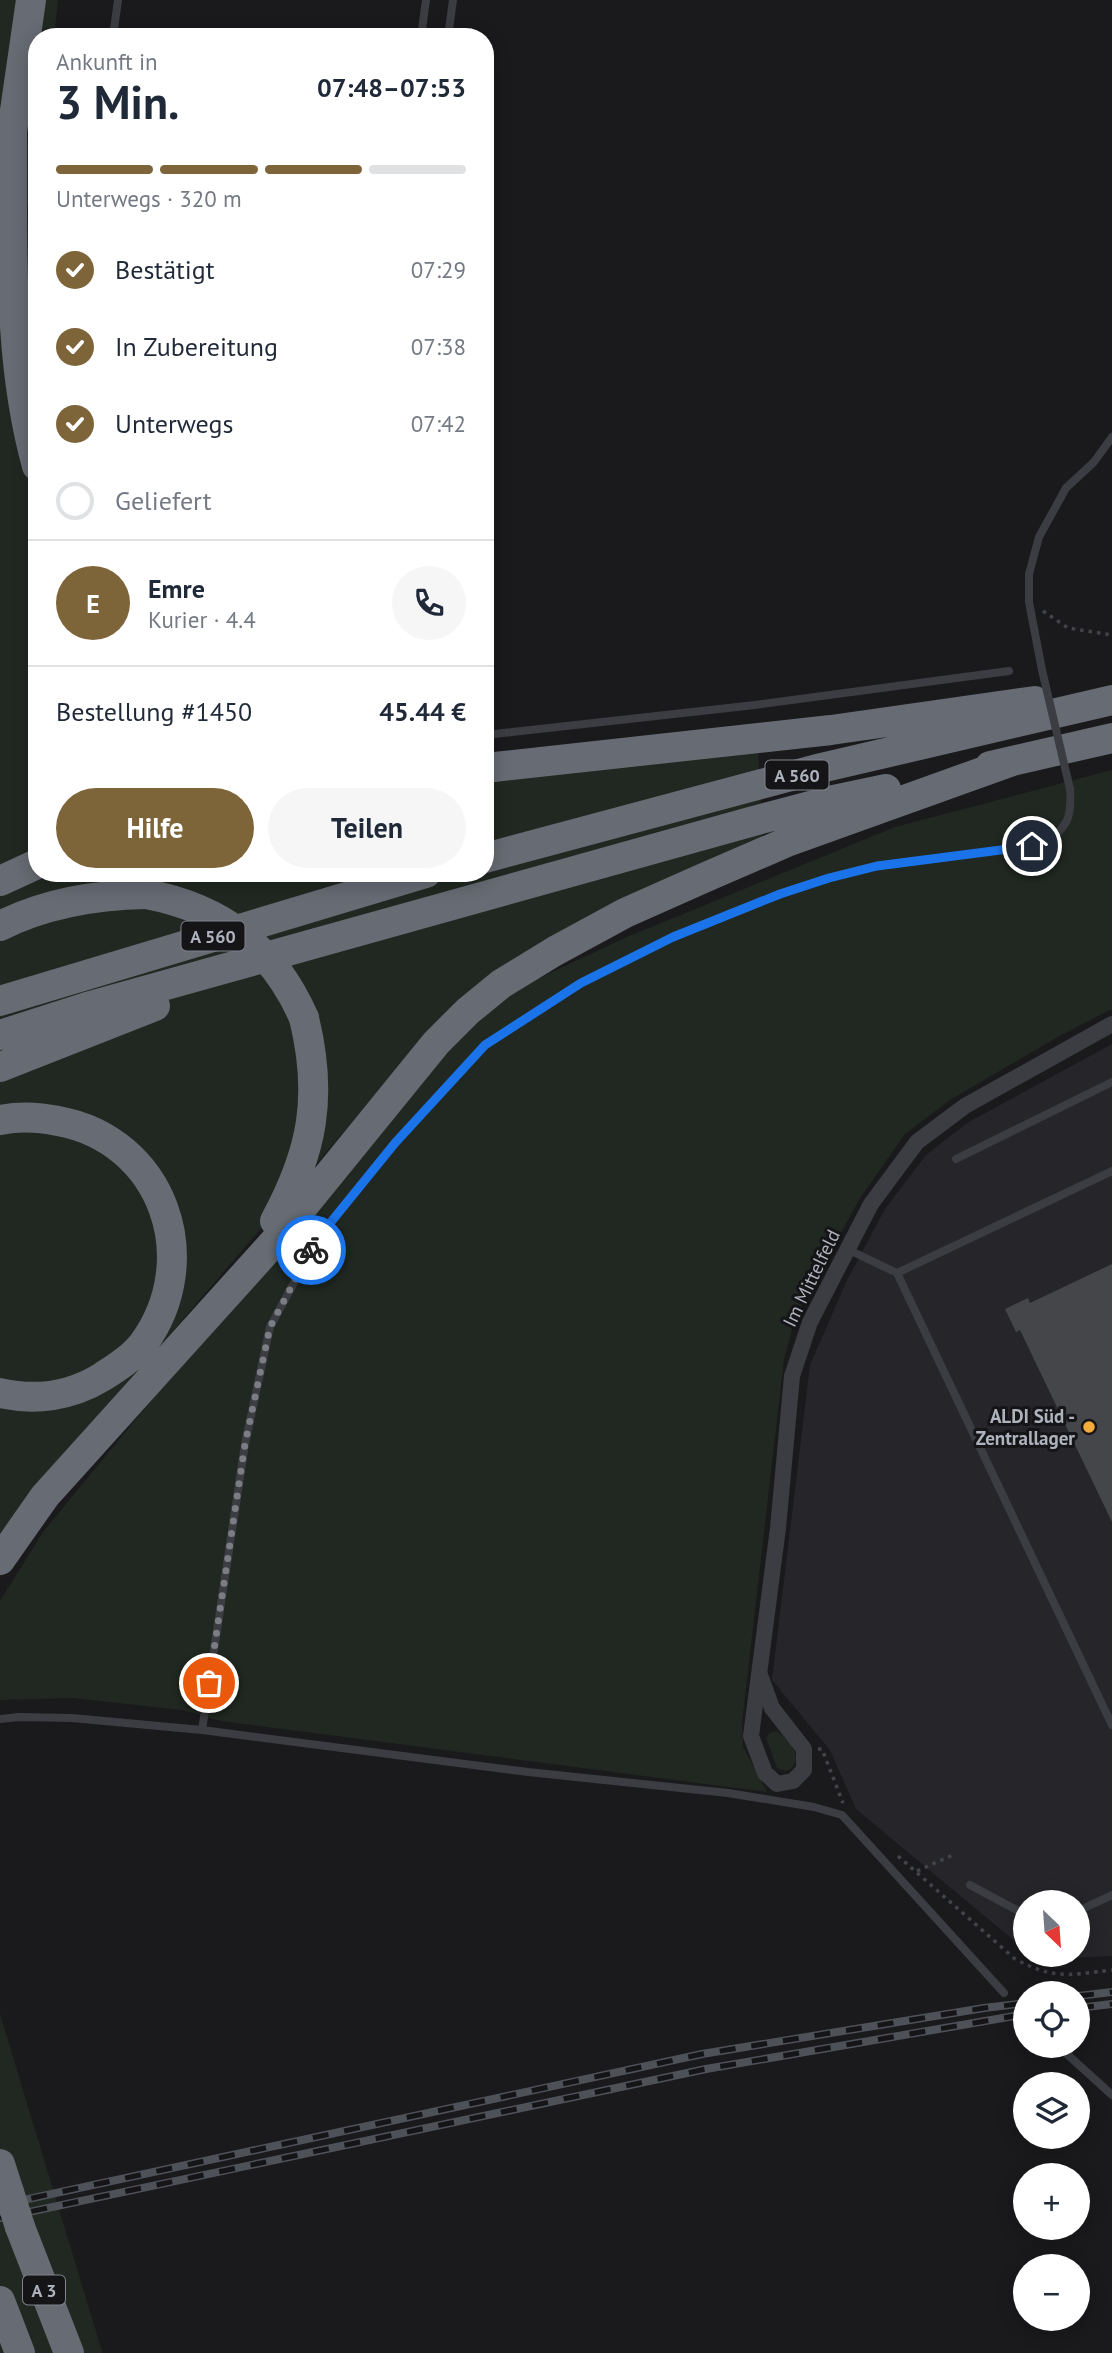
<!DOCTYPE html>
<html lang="de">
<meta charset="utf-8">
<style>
:root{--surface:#fff;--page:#f6f6f7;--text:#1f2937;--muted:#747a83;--line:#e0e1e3;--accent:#7e6439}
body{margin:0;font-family:"PT Sans",sans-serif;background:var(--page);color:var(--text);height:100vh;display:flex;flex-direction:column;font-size:26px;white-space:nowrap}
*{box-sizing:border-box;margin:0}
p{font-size:23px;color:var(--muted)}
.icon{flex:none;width:38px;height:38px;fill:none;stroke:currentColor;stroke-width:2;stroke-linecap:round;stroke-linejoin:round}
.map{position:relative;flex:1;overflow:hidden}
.details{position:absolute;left:28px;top:28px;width:466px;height:854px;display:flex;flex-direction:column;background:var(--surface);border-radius:28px;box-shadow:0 4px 18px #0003}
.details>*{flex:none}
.needle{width:46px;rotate:155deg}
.fabs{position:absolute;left:1013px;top:1890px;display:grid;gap:14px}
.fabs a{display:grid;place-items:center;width:77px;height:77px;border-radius:50%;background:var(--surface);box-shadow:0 4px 18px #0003;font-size:35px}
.pin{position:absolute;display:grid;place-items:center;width:60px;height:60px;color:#fff;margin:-30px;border:4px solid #fff;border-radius:50%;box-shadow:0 2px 7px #0007}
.courier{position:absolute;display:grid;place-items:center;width:70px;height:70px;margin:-35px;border:5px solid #1a73e8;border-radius:50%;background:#fff;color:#222;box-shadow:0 2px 9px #0007}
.overview em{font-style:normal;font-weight:700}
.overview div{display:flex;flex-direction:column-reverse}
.overview{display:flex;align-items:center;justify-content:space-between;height:119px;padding:0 28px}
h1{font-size:46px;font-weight:700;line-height:52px}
.bar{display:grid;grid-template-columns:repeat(4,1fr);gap:10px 7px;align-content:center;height:84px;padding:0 28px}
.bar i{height:9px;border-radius:5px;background:var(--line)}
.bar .active{background:var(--accent)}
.bar p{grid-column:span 4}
.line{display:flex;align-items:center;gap:18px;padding:0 28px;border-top:2px solid var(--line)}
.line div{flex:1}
.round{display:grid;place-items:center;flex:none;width:74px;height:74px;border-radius:37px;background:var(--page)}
ol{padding:0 28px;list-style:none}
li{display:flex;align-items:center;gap:21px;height:77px}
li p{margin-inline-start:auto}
li .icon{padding:7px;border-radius:50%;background:var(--accent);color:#fff;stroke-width:4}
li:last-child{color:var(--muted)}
li i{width:38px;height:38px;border:4px solid var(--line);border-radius:50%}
.primary-button{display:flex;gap:14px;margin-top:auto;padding:14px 28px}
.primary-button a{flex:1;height:80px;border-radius:42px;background:var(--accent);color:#fff;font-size:28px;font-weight:700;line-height:80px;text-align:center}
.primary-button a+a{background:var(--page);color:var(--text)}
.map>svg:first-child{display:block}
</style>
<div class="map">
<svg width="1112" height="2353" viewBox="0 0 1112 2353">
<rect width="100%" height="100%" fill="#1a1a1d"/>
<!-- built -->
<path fill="#26262a" d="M1112,1044V1956L1062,1958L1052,1955H1078V1902H1026L1025,1946L1017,1943L856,1809L830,1750L772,1680L810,1365L847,1280L885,1209L926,1155L967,1123Z"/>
<!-- green -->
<path fill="#202821" d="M0,0H58L54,37H37V161L4,318L13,390L37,484V873H485V775L758,752L763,836L601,909L430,1031L0,1533Z
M1112,770V1009L1063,1034L950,1100L905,1134L860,1198L795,1318L784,1360L742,1723L743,1747L767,1792L221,1721L182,1710L73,1698L0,1700V1601L43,1532L279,1245L453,1042L507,993L627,937L895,827Z
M777,1731C790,1741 806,1759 787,1771L777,1768L766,1738L770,1733Z
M0,2014L101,2348L103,2353H0Z"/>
<!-- building -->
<path fill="#44464a" d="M1112,1264V1522L1020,1330L1016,1332L1005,1309L1028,1298L1030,1303Z"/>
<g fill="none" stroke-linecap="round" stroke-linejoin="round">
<!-- path -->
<path stroke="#414449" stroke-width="3.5" stroke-dasharray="3.5 5" stroke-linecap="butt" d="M1043,611L1068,628L1112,635
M818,1749H822L843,1803
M898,1856L1015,1959C1055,1980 1069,1975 1112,1970
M917,1871L953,1855"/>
<!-- lane -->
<path stroke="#3b3d42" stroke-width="8" d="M113,37L118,0
M421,37L426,0
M448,37L453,0
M1042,670L1029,602V574L1039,537L1066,488L1094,462L1112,437
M485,735L755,705L1009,671
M956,1159L1112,1082
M1112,1171L897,1273L1112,1725
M847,1249L897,1273
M0,1719L19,1717L72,1718L202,1730L528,1772L728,1793L814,1807L842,1815L1004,1993
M202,1730L245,1444L270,1327L318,1238L395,1143L485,1045L581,983L673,937L780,894L829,878L877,866L1047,844C1068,824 1072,818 1070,789
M970,1885L1026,1915
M1078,1911L1112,1895
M1058,2046L1112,2095"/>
<!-- street -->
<path stroke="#3b3d42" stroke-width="16" d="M760,1675L772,1708L804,1749V1770L793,1781L777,1784L765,1773L751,1736L778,1528L792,1376L810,1322L871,1204L917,1142L965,1106L1112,1024"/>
<!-- highway -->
<path stroke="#676b73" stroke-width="30" d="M12,134C13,245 7,358 37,466
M9,152L31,0
M990,766L1112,738
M485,768L831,730L1035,701
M485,858L821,768L1112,700
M0,881L37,864
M0,926C46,903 94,895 146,894
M0,1001L426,873
M0,1035L87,1007L750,822L829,801L886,789
M0,1067L155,1006
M0,1120C19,1116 39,1117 58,1121C163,1140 205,1259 143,1344C132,1358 116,1368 102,1377C71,1396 35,1401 0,1393
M275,1221C313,1151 323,1096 304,1018
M0,1560L45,1496L275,1241L436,1043L468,1011L501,984L555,951L625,913L706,877L787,842L1010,762
M0,2164L9,2192
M20,2227L69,2353
M0,2301L20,2353"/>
<defs>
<path id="rail" d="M1078,1996L1112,1992
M1078,2008L1112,2004
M0,2205L702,2054L984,2008L1026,2003
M0,2218L706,2069L1026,2014"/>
</defs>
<!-- rail casing -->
<use href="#rail" stroke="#4e5157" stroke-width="8"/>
<!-- rail -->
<use href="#rail" stroke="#151518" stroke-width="5" stroke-dasharray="16" stroke-linecap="butt"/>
<!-- lane-bridge -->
<path stroke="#3b3d42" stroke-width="8" d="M1042,670L1070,789"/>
<!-- highway-bridge -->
<path stroke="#676b73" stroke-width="30" d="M146,894C221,908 273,947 304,1018
M9,2192L20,2227"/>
</g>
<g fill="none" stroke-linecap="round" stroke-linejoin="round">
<!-- done -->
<path stroke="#7a7d84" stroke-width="7" stroke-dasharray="0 12.6" d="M209,1683L245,1444L270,1327L311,1250"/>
<!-- route -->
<path stroke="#1a73e8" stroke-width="9" d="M311,1250L318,1238L395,1143L485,1045L581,983L673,937L780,894L829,878L877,866L1032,846"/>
</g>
<!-- markers -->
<circle fill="#f3ac3c" stroke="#151518" stroke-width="2.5" cx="1089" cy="1427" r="7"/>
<g text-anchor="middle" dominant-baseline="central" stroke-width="6" stroke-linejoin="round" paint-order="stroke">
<!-- shield labels -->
<g fill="#151518" stroke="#7f838b" stroke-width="2">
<rect x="765.5" y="760.5" width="63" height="29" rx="5"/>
<rect x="181.5" y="921.5" width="63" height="29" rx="5"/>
<rect x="23" y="2275.5" width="42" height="29" rx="5"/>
</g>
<g font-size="18" font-weight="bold" fill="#adb2bc">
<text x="797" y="775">A 560</text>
<text x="213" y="936">A 560</text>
<text x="44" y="2290">A 3</text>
</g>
<!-- street labels -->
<g font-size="19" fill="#adb2bc" stroke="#151518">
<text transform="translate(811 1278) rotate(-64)">Im Mittelfeld</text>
</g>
<!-- poi labels -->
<g font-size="19" font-weight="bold" fill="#adb2bc" stroke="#151518" text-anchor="end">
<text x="1075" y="1416">ALDI Süd -<tspan x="1075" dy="22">Zentrallager</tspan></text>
</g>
</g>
</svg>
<div class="fabs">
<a><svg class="needle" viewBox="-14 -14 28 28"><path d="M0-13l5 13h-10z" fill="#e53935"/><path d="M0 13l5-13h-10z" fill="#747a83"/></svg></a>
<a><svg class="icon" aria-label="locate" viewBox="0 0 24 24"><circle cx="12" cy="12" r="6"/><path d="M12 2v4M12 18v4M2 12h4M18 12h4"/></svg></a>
<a><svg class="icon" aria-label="layers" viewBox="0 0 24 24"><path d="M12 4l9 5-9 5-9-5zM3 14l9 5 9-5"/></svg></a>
<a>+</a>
<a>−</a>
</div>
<div class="pin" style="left:209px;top:1683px;background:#ea580c"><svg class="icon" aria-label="bag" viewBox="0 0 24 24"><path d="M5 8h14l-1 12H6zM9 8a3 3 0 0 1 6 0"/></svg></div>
<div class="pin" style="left:1032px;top:846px;background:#1f2937"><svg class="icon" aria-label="home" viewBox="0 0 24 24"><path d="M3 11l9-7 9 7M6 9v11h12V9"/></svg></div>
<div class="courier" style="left:311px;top:1250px"><svg class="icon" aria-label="bike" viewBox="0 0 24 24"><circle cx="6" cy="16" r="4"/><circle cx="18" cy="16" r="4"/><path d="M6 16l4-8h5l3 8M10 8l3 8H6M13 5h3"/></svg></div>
<section class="details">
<div class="overview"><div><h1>3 Min.</h1><p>Ankunft in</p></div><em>07:48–07:53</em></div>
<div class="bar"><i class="active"></i><i class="active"></i><i class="active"></i><i></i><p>Unterwegs · 320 m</p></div>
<ol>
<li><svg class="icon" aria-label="check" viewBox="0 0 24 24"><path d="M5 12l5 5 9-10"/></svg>Bestätigt<p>07:29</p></li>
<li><svg class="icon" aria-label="check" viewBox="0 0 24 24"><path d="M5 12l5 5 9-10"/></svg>In Zubereitung<p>07:38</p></li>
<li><svg class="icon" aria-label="check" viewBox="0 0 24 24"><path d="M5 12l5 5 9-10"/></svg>Unterwegs<p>07:42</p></li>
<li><i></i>Geliefert</li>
</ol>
<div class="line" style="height:126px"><b class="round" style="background:var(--accent);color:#fff">E</b><div><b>Emre</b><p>Kurier · 4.4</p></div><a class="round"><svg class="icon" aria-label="phone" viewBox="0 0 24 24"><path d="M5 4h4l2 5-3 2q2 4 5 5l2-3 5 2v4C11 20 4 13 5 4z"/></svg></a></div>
<div class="line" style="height:91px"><div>Bestellung #1450</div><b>45.44 €</b></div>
<div class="primary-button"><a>Hilfe</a><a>Teilen</a></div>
</section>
</div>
